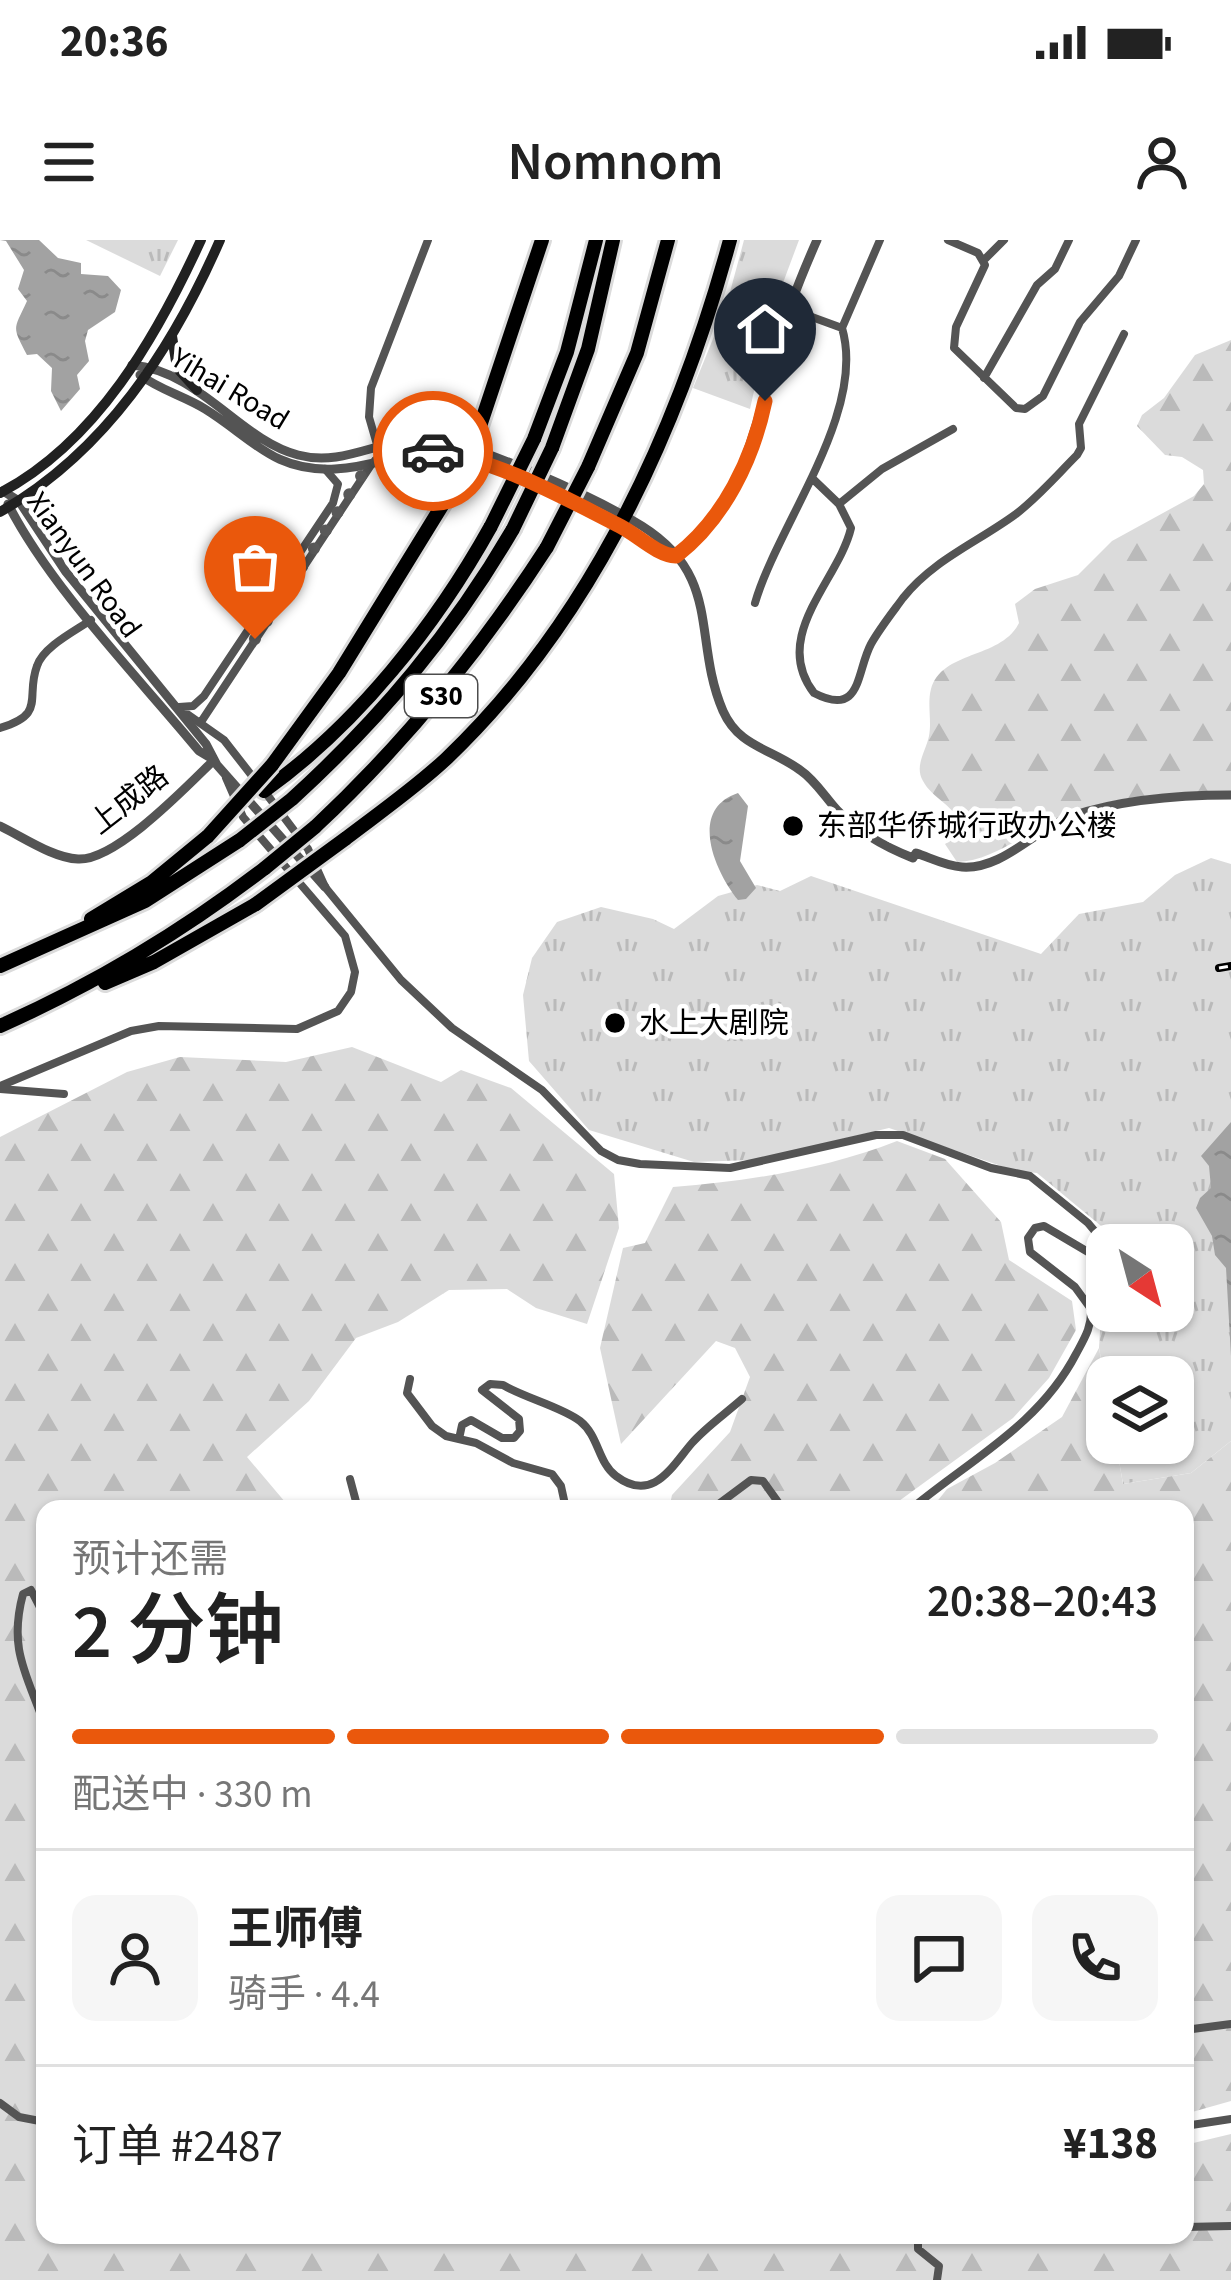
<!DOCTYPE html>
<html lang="zh">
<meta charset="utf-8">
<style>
:root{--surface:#fff;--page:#f6f6f6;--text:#222;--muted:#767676;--line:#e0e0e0;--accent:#ea580c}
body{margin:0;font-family:"Source Sans 3","Noto Sans SC",sans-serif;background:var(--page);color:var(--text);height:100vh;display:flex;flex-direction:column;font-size:45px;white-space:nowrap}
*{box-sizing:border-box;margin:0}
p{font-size:39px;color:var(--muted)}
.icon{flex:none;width:66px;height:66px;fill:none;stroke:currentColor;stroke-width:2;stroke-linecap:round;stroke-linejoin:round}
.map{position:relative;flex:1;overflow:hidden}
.panel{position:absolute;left:36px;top:1260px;width:1158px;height:744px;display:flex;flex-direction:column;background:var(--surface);border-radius:24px;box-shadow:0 3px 9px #0004}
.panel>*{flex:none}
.needle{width:78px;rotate:144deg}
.tools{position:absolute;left:1086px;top:984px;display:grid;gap:24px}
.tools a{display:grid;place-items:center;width:108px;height:108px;border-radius:24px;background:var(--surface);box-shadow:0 3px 9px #0004;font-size:60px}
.pin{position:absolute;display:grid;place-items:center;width:102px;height:102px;color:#fff;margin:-123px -51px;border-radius:50% 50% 50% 0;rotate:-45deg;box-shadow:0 0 12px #0007}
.pin .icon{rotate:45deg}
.courier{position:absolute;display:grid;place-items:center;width:120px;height:120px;margin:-60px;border:9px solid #ea580c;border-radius:50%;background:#fff;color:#222;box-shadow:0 3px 15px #0007}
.summary em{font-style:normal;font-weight:600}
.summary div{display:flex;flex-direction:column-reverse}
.summary{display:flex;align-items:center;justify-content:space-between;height:204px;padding:0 36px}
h1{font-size:78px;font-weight:600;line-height:90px}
.bar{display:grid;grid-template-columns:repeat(4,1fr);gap:18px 12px;align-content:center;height:144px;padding:0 36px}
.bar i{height:15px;border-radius:9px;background:var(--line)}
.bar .current{background:var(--accent)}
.bar p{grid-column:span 4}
.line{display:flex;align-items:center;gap:30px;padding:0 36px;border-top:3px solid var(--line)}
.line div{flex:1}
.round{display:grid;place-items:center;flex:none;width:126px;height:126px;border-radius:24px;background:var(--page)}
.status{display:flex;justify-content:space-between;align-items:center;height:84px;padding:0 60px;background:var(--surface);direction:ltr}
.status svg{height:33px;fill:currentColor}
header{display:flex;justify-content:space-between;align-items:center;height:156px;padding:0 36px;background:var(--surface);font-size:54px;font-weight:600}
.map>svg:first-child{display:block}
</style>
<div class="status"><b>20:36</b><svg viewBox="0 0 49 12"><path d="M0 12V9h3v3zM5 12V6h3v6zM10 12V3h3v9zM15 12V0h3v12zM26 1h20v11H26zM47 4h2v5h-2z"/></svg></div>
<header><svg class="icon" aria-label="menu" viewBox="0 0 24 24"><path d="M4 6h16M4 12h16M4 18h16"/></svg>Nomnom<svg class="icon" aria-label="person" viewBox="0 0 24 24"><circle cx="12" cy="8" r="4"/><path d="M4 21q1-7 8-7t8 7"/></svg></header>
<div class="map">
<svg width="1231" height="2040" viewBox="0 0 1231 2040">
<defs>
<pattern id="grass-tufts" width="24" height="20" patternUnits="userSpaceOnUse" patternTransform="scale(3)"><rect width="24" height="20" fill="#dbdbdb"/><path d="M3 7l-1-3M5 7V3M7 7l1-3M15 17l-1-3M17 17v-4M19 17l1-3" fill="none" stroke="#bababa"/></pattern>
<pattern id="forest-firs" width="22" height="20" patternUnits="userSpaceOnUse" patternTransform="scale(3)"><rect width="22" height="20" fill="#dbdbdb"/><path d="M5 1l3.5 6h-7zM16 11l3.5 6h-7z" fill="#bababa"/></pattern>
<pattern id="water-ripples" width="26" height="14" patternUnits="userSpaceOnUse" patternTransform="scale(3)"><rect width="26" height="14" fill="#a2a2a2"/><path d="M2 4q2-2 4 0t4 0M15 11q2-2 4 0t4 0" fill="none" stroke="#8a8a8a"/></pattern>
</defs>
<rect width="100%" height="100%" fill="#fff"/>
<!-- grass -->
<path fill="url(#grass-tufts)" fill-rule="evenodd" d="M86,0H178L160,36Z
M744,0H799L771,75L750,169L693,148L726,67Z
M1211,618L1231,624V1201L1191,1233L1123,1244L1116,1203H1173V1137H1107V1153L1099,1108L1106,990L1037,933L1013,930L889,888L753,920L694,922L589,890L529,821L523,755L532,718L557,682L601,667L653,679L674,689L718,656L757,645L780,651L811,636L1041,714L1079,674L1143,662L1175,635ZM1107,1005H1173V1071H1107Z"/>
<!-- forest -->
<path fill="url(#forest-firs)" d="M1231,100V552C1179,551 1125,555 1075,571C1032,583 1002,620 957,622L945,604L956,597L960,583C952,564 932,558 923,541C914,526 926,511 929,496C932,481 927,464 931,449C942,410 1001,419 1019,383L1015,364L1035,349L1078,335L1112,301L1194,256L1204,244L1203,230L1182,217L1165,215L1137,186L1142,175L1164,158L1195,115Z
M352,807L441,842L461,830L511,848L614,934L619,988L587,1084L536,1068L507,1049L449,1050L398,1082L356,1098L309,1161L247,1217L291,1269H45V1995H1185V1905L1231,1894V2040H0V897L127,832L180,817L286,822Z
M897,901L945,919L1001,982L1009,1020L1072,1061L1076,1090L1049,1138L1013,1178L888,1269H669L672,1255L730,1192L750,1137L735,1108L716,1101L621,1204L600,1108L623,1008L645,1003L673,947C750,941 825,929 897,901Z
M1099,1108L1107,1153V1203H1116L1123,1244L1191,1233L1231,1201V1861L1185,1874V1269H931L947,1249L995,1223L1062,1177Z"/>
<!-- water -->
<path fill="url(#water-ripples)" d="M0,0H39L58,18L81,23V34L108,36L121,50L115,72L88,90L85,101L89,121L77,135L80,149L61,171L51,151L52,128L37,114L27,115C11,85 14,90 27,61L18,49L24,30L6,1Z
M738,553L748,566L740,621L756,648L746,659L738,660C716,633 687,570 738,553Z
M1231,882V1116L1226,1028L1215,1015L1212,996L1196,968L1200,958L1211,948L1209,926L1201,916Z"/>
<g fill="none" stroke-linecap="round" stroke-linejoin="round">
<defs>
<path id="motorway" d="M534,199L567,112L596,0
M552,208L588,109L613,0
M588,227L637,113L668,0
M272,525L339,433L467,225L542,0
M264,551C357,485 436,385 491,286
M292,559C381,478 453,392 513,289
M315,587C405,503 480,411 547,307
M345,599C379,573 415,548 446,519C591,381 678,190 730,0
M91,679L152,642L208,596
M0,726L145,661L240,600
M105,743L154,722L256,664
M0,786C95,744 183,691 265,628"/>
</defs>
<!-- motorway casing -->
<use href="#motorway" stroke="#dbdbdb" stroke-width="20"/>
<!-- minor -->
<path stroke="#545454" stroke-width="8" d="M948,0L978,13L985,25L956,87L954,108L1016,168L1025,169L1043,156L1080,82L1119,36L1136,0
M985,19L1004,0
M790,69L842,88L880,0
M984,138L1037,45L1055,29L1069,0
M378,208L369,177L371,148L428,0
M814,240L839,264L851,288C839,340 770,396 814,453C862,478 856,432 871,404C880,388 892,373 903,358C933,320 978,302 1016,274C1038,257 1057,235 1077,215L1081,208L1079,184L1124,94
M839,264L882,229L953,189
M755,363C778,284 867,172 842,88
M179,467L193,466L204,456L333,263L338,244L325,229
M180,469L224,500L256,541
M201,482L371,225
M0,488C47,474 25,458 37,426C43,407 75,391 91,380
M265,552L308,609L325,647L401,740L452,788L542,850L601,911L618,920L640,924L730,928L876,895H903L991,928L1030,936L1088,983L1098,995L1099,1003L1088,1012L1044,986L1035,988L1028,998L1030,1012L1075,1047L1091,1069C1092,1087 1084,1099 1076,1114C1039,1185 971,1219 911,1269
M0,846L131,791L159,786L297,789L338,771L351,752L355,732L345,696L243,577L226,538
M0,849L64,854
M410,1139L407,1153L432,1186L446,1196L476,1203L513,1223L552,1234L561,1246L566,1269
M459,1199L462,1185L471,1180L502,1198H514L520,1191L519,1179L482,1150L490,1144L503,1145C525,1158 562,1167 580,1181C599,1196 598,1223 616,1236C653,1264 672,1226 692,1203C706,1187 725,1174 742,1159
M350,1239L358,1269
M712,1269L751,1240L763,1241L783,1269
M758,1269L781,1268
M45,1377L31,1350L23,1354C8,1410 27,1434 45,1486
M1185,1790L1231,1784
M0,1863L19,1877L45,1882
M1185,1886L1231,1879
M1185,1987L1231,1986
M918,1995V2009L939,2026L937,2040"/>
<!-- tertiary -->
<path stroke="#545454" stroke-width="9" d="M132,125C200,131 240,200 298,215C343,227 380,199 423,199C471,199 599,260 642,286C723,337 692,399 723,471C739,507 770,508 800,530C815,540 825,557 837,570C858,592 885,607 913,618L916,613C931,618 946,626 962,627C1003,630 1035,589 1072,576C1123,559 1178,555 1231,555
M140,135C160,150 184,156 205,169C252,198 273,232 335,229C395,226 410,198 478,222C527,239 575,263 621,286C639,295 656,315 676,316
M3,251L19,261L66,332L206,504L217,525L325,647
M8,264C50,347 139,438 199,511L214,520
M676,316C745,261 756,183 778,104C788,68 802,34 817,0
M0,586C23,597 53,618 78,619C116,621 187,546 214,520"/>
<!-- secondary -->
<path stroke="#212121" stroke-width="10" d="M172,96L177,128L197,150
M0,253C97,202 157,96 201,0
M0,272C105,212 172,110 220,0"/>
<!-- motorway -->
<use href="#motorway" stroke="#000" stroke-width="14"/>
<defs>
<path id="rail" d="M1219,728L1231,726"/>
</defs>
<!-- rail casing -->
<use href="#rail" stroke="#000" stroke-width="8"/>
<!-- rail -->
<use href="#rail" stroke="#fff" stroke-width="3" stroke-dasharray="9" stroke-linecap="butt"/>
<defs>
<path id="motorway-bridge" d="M491,286L534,199
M513,289L552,208
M547,307L588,227
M208,596L272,525
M240,600L292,559
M265,628L315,587
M256,664L345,599"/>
</defs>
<!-- motorway-bridge casing -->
<use href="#motorway-bridge" stroke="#dbdbdb" stroke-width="20" stroke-linecap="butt"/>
<!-- motorway-bridge -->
<use href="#motorway-bridge" stroke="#000" stroke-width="14"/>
</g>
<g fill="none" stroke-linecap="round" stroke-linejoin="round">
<!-- done -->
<path stroke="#595959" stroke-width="12" stroke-dasharray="0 21.6" d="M255,399L365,230C383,213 409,210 433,211"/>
<!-- route -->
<path stroke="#ea580c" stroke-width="15" d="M433,211C497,220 561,256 618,285C637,294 656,315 676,316C724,279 753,219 765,161"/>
</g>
<!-- markers -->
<g fill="#000" stroke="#fff" stroke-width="4.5">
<circle cx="793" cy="586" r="12"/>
<circle cx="615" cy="783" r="12"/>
</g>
<g text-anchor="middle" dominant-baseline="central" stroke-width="9" stroke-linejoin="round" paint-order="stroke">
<!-- shield labels -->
<rect fill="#fff" stroke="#4c4c4c" stroke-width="3" x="405" y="435" width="72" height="42" rx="9"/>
<g font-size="27" font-weight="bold" fill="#000">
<text x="441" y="456">S30</text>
</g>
<!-- street labels -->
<g font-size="30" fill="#000" stroke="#fff">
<text transform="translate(230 149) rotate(31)">Yihai Road</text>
<text transform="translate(84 325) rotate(54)">Xianyun Road</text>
<text transform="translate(129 560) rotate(-38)">上成路</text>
</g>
<!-- poi labels -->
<g font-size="30" fill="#000" stroke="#fff" text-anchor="start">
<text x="817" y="586">东部华侨城行政办公楼</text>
<text x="639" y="783">水上大剧院</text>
</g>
</g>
</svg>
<div class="tools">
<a><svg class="needle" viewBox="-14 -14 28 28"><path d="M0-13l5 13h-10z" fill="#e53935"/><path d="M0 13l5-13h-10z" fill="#767676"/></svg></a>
<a><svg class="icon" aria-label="layers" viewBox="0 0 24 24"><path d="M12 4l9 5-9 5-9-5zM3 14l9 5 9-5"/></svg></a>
</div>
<div class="pin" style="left:255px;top:399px;background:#ea580c"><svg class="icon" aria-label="bag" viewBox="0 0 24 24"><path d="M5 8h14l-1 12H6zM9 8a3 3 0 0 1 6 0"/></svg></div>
<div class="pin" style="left:765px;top:161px;background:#1f2937"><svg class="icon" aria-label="home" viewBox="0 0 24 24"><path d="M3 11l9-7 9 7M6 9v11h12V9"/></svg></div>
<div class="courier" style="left:433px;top:211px"><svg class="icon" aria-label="car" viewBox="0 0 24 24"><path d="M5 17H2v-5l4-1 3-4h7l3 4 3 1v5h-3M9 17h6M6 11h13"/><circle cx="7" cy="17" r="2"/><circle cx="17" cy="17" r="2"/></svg></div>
<section class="panel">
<div class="summary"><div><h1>2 分钟</h1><p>预计还需</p></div><em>20:38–20:43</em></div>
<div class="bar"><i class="current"></i><i class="current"></i><i class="current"></i><i></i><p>配送中 · 330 m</p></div>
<div class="line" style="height:216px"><a class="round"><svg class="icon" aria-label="person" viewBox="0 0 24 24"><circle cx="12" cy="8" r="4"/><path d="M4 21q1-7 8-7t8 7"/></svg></a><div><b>王师傅</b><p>骑手 · 4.4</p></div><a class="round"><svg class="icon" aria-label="chat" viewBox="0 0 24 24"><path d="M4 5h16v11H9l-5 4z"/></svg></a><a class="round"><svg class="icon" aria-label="phone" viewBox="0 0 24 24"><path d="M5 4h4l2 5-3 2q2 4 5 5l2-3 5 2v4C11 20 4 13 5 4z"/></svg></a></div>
<div class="line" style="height:156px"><div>订单 #2487</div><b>¥138</b></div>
</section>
</div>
